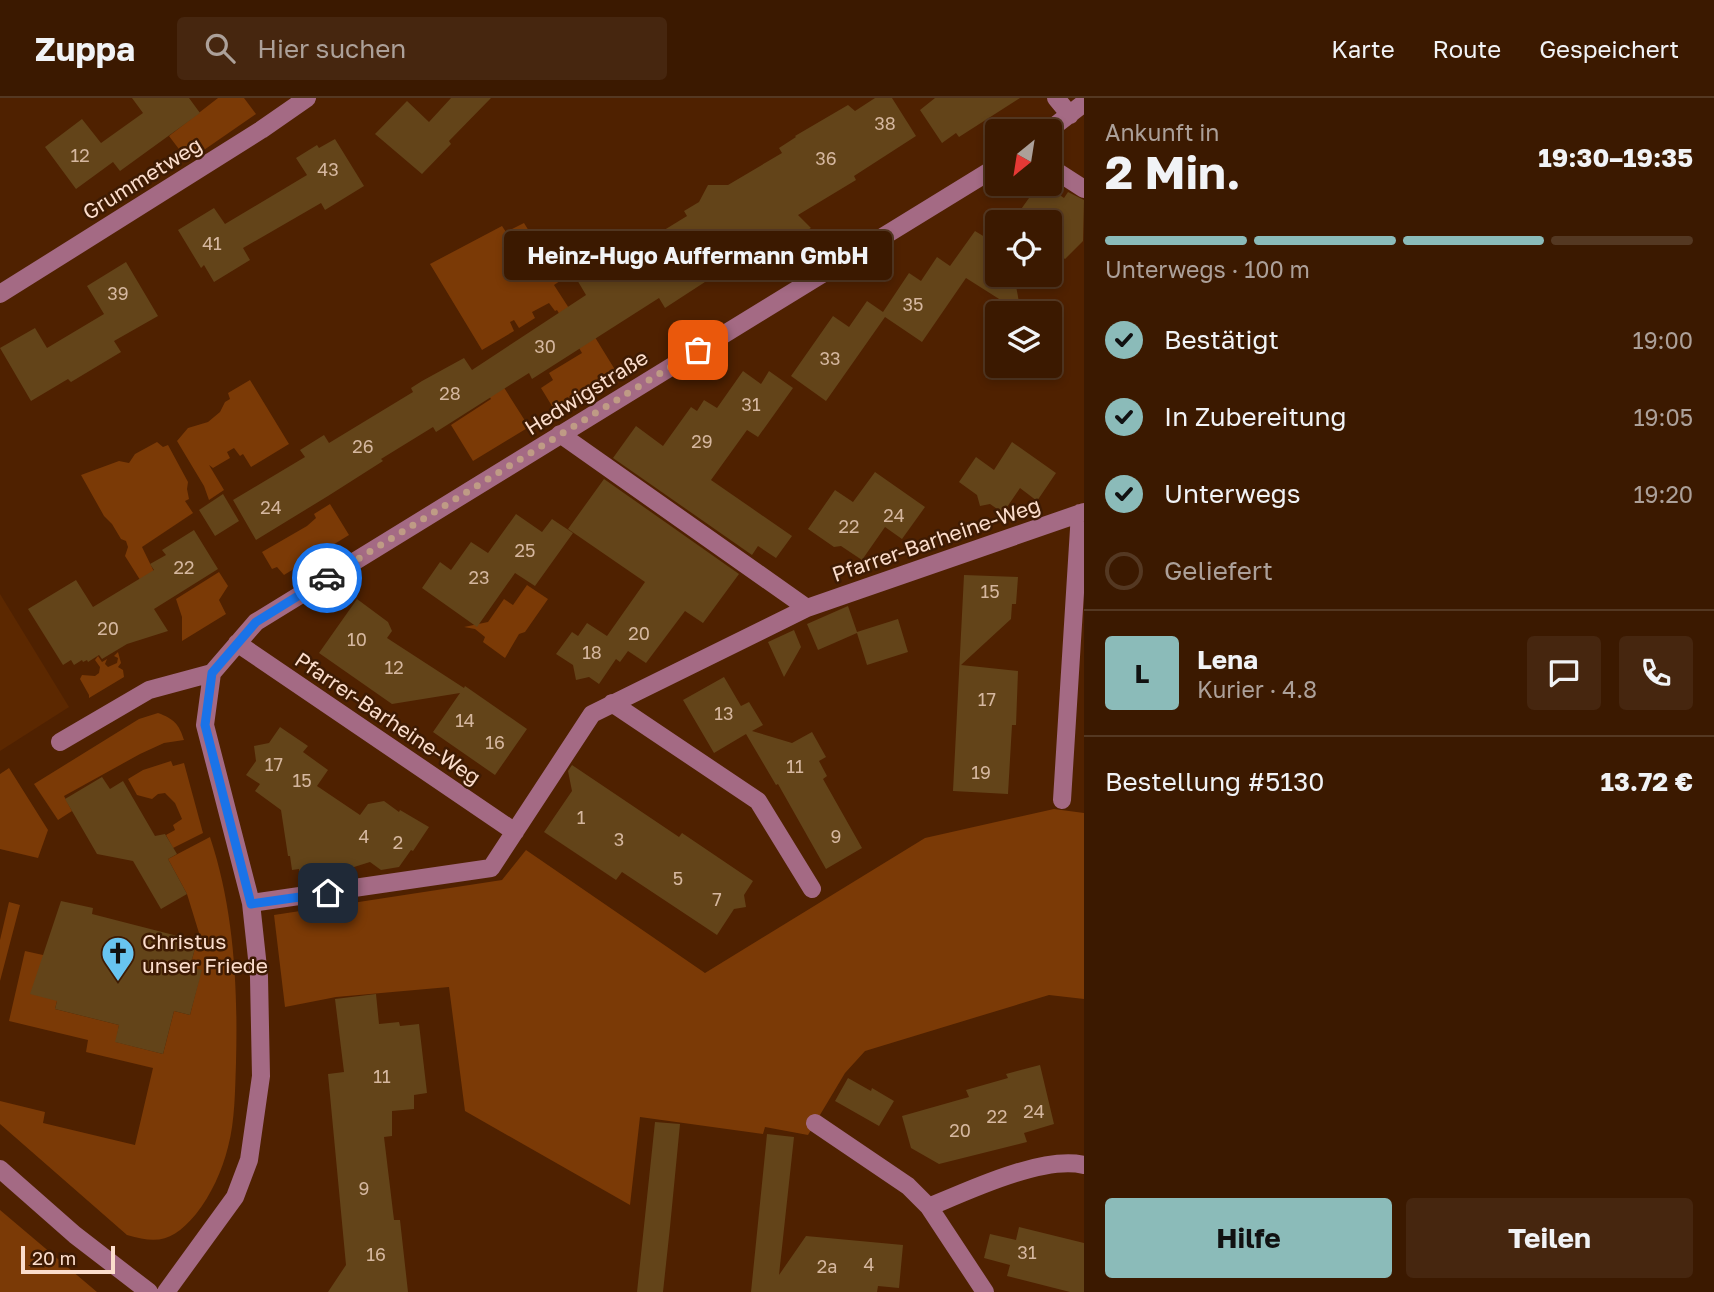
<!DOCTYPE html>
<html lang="de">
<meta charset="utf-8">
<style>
:root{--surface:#3b1900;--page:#46260f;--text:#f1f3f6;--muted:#aca099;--line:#543822;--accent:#8bbbb9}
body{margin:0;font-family:"Golos Text",sans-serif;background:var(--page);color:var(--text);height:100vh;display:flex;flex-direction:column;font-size:26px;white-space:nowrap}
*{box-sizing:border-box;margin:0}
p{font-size:23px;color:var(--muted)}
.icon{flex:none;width:38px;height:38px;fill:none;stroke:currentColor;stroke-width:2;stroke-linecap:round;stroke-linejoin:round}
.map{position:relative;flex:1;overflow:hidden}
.sheet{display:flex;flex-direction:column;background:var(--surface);width:630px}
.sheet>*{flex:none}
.needle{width:46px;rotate:210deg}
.fabs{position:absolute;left:985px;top:21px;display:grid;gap:14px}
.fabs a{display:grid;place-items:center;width:77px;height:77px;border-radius:7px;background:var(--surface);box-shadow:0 4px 10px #0003,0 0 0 2px var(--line);font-size:35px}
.scale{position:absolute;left:21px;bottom:18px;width:94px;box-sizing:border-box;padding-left:7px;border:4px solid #fbddcc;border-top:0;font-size:19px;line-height:24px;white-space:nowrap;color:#fbddcc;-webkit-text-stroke:5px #3e1b03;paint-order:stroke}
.pin{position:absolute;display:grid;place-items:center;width:60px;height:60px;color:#fff;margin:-30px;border-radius:14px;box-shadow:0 4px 10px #0006}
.courier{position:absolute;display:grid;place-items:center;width:70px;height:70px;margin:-35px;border:5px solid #1a73e8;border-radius:50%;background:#fff;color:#222;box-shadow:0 2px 9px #0007}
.bubble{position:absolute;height:49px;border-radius:7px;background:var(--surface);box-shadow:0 4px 10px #0003,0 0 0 2px var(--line);font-size:23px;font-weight:700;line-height:49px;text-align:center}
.head em{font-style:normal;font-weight:700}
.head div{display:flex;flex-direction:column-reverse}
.head{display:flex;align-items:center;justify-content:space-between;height:119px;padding:0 21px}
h1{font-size:46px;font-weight:700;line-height:52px}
.bar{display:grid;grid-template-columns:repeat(4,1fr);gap:10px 7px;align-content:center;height:84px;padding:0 21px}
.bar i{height:9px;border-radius:5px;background:var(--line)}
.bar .active{background:var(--accent)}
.bar p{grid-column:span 4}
.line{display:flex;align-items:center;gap:18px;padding:0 21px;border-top:2px solid var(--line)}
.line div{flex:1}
.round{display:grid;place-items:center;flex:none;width:74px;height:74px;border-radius:7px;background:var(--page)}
ol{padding:0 21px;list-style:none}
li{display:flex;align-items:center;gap:21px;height:77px}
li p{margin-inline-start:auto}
li .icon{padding:7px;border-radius:50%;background:var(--accent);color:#111;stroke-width:4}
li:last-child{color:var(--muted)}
li i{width:38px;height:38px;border:4px solid var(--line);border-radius:50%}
.button{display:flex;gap:14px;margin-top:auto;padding:14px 21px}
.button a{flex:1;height:80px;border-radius:7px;background:var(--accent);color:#111;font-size:28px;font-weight:700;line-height:80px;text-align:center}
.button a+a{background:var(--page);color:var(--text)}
header{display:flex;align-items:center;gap:42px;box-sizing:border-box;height:98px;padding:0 35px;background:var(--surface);border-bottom:2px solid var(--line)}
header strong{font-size:33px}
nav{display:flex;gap:38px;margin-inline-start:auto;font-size:24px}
.search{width:490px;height:63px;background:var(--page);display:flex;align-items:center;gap:18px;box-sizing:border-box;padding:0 24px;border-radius:7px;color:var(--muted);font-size:26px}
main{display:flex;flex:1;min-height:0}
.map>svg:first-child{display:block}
</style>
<header>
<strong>Zuppa</strong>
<div class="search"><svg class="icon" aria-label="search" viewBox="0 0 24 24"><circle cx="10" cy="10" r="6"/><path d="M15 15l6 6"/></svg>Hier suchen</div>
<nav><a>Karte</a><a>Route</a><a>Gespeichert</a></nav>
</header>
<main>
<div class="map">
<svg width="1084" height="1194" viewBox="0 0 1084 1194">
<rect width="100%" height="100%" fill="#4f2100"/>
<!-- built -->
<path fill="#5c2800" d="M0,496L69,609L0,653Z"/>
<!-- green -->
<path fill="#7b3a06" d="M218,0H244L256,16L188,63L169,38Z
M524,125L560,183L554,187L587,238L593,236L617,275L555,313L541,290L553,282L549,275L582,255L557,212L555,213L549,205L532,214L535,220L519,230L514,222L510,224L514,233L482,252L430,166L502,128L506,134Z
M489,266L529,329L473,363L451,327L491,301L475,275Z
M250,282L289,346L251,369L243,356L240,358L234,350L227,354L230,360L213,370L209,367L224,392L209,402L204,388L177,343L188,330L208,324L220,314L225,304L230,301L228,295Z
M157,344L163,349L168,347L188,384L187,391L189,401L185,403L193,415L142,449L161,488L149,496L125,458L128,449L126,443L121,441L112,426L104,418L81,377L119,363L129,365L135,356Z
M330,406L349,437L284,477L277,469L272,471L262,454L307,428L316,420L314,416Z
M219,474L228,488L219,502L226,516L182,543V519L176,501Z
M527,487L548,501L525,534L519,536L505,560L483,544L485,539L475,531L464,529L488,524L504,501L513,507Z
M118,554L121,565L118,569L123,572L124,579L89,600V597L80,581L82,577L95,578L99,575L100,569L95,562L98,558L102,564L107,561L105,566L108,569L117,565L118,560L114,558Z
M158,615C174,621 179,626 184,642L164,645L140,656L64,698L72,713L58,722L34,686L139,621Z
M171,663L173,668L184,665L203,735L173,750L166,737L175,732L173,727L182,721L175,705L165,695L158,696L152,701L137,697L128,681L143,672Z
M9,670L48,732L38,760L0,751V676Z
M1054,711L1084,715V901L1049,897L865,953L845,975L808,1037L765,1029L763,1036L640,1019L630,1107L465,1013L449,889L336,899L285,909L274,817L502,782L526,752L705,875L925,740Z
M210,739C234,811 238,889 236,965C235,992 235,1023 228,1049C222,1073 211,1097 196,1116C174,1142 160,1147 127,1137L0,1026V1003L45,1014L43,1025L135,1047L153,970L86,954L88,942L9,923L25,853L43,857L57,903L55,911L119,927L116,944L163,956L174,913L190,917L201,873L190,869L199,835L187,796L168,761Z
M9,804L20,807L0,883V842Z
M0,1112L97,1194H0Z"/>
<!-- building -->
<path fill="#634419" d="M132,0H189L200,15L120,73L113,64L76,91L45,49L82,21L101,45L143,15Z
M451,0H491L449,43L451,46L422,76L375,36L407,3L429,24Z
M875,0H892L916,38L854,78L856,82L798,117L811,130L784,146L779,137L743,160L739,172L728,169L665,210L659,200L532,281L529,275L436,334L433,329L381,361L383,363L328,398L256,442L233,402L305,359L300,352L324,337L329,345L413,294L411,290L422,283L464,260L472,272L586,197L573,175L598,159L604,169L687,118L684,113L699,104L708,87H728L782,55L779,50L796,39L795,38L848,7L855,13Z
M935,0H1020L959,39L956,35L942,45L920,12Z
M335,41L364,88L325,112L321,105L243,150L250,162L214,184L204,167L201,170L178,132L214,110L225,126L307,77L296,60L317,47L319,50Z
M1039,86H1044L1064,100L1068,94L1084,102L1083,143L1065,161L1050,150V124H1012Z
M975,133L998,147V177H1014L1021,215L966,180L922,244L885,219L826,303L791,278L833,218L849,229L867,203L883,214L909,175L921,183L937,159L950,168Z
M126,164L158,218L114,243L121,254L71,284L68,281L31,303L0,250L35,230L47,250L104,216L87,188Z
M743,273L761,286L769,273L793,290L758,339L747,332L711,382L792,438L776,460L758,448L752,457L613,360L636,328L663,348L691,309L697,313L704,302L717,310Z
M1012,344L1056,375L1037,403L1020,390L1003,415L990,406L980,408L977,397L959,384L976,359L994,372Z
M875,374L925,409L902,441L885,429L862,462L841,448L834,449L808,431L835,392L853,404Z
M604,381L739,476L703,525L685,513L646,565L628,553L620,564L616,561L599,586L589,579L576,582L573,567L556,556L572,534L578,538L587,525L607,538L645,484L568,431Z
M223,396L239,423L215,438L199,412Z
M516,416L542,434L552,421L573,435L535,488L515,475L477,529L422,490L440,464L451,472L471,444L488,455Z
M194,432L218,471L154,511L168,533L127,546L102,561L99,557L88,564L87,562L83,564L82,562L74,567L71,562L63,567L28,511L76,482L93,509L154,472L150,466L166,457L162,452Z
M964,477L1018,479L1016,506H1012L1011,521L961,567L1018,573L1016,627H1012L1008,696L953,693Z
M357,501L388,524L392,533L387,540L464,590L465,588L527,631L495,677L433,634L460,595L392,606L319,555Z
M848,508L857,534L898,521L908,554L867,567L857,535L818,552L807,526Z
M794,532L801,549L784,579L768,544Z
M724,579L741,608L749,604L763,627L752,633L792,645L812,634L826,659L819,663L827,678L823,681L862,750L826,771L778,686L776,687L746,636L714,655L683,602Z
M280,629L308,648L303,654L328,672L317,688L360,717L368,706L384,703L399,714L400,712L429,729L413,753L411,752L399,769L381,772L370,764L338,774V780L301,785L299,771L292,772L290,758H288L281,712L255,693L260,686L246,677L256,663L254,648L269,645Z
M572,667L679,739L682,735L753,783L744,797L746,809L734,811L717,837L622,774L616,782L544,734L572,693L568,673Z
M102,679L110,691L123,683L155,738L165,736L177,756L168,761L187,796L161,811L133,763L97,756L65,701Z
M61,803L93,810L92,816L197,843L190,869L202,872L190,917L174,913L163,956L115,944L119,927L55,911L57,903L30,896Z
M376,896L379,926L399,924L400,928L419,926L427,995L414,997V1011L392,1013V1038L384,1039L394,1122H400L408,1194H328L346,1167L328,976L344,974L335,901Z
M1040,967L1054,1026L1024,1035L1027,1044L939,1066L911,1050L902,1018L969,999L966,992L1008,980L1006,976Z
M848,980L871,993L872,990L894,1003L879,1028L835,1003Z
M655,1024L680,1026L670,1129L663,1194H637Z
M767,1036L794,1039L779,1177L806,1138L903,1147L899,1190L878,1188L877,1194H751Z
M1019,1129L1084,1145V1194H1070L1007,1178L1010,1167L984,1160L990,1136L1016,1142Z"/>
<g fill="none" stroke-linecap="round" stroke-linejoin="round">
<!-- minor -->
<path stroke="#a46a84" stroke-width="18" d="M1056,0L1070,17
M1048,33L1084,5
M1050,69L1084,91
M0,196L261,32L307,0
M560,336L807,510
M237,545L515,734
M612,605L758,703L812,791
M60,644L149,592L212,575
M1062,702L1080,415
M251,805L491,770L592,616L807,510L1084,414
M815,1025L908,1088L929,1109L985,1194
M0,1071L75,1137L149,1194
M929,1109C967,1093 1043,1057 1084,1067
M166,1194L235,1099L249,1062L261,978L259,879L251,805L205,627L212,575L256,524L998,68"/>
</g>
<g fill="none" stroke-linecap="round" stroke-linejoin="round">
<!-- done -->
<path stroke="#bf9b85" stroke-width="7" stroke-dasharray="0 12.6" d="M327,480L698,252"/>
<!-- route -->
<path stroke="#1a73e8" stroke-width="9" d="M327,480L256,524L212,575L205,627L251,806L328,795"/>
</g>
<!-- icons -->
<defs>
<symbol id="church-pin" viewBox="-11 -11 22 30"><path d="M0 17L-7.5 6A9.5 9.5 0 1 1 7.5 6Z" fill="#68c4f0" stroke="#3e1b03"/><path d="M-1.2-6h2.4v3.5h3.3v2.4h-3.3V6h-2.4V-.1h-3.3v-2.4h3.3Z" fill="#111"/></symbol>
</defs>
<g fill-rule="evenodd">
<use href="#church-pin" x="99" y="836" width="38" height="52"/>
</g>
<g text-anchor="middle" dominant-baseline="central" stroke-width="5" stroke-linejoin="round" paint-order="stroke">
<!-- number labels -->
<g font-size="18" fill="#d5b79f">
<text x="885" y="25">38</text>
<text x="80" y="57">12</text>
<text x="826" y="60">36</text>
<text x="328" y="71">43</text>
<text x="212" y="145">41</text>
<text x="118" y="195">39</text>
<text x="913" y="206">35</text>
<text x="545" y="248">30</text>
<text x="830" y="260">33</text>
<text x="450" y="295">28</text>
<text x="751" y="306">31</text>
<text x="702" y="343">29</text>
<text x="363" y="348">26</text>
<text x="271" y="409">24</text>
<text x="894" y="417">24</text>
<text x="849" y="428">22</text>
<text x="525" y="452">25</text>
<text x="184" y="469">22</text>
<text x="479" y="479">23</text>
<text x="990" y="493">15</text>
<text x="108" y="530">20</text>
<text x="639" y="535">20</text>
<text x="357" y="541">10</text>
<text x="592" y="554">18</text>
<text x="394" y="569">12</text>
<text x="987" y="601">17</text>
<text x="724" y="615">13</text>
<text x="465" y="622">14</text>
<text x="495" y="644">16</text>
<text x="274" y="666">17</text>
<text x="795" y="668">11</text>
<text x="981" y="674">19</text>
<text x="302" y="682">15</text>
<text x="581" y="719">1</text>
<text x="364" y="738">4</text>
<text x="836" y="738">9</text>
<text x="619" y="741">3</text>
<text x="398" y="744">2</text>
<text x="678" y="780">5</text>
<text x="717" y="801">7</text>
<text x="382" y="978">11</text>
<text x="1034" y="1013">24</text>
<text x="997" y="1018">22</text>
<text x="960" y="1032">20</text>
<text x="364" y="1090">9</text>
<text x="1027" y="1154">31</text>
<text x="376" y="1156">16</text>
<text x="869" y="1166">4</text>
<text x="827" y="1168">2a</text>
</g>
<!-- street labels -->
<g font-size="21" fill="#fbddcc" stroke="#3e1b03">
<text transform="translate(142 80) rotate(-32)">Grummetweg</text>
<text transform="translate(586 294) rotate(-32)">Hedwigstraße</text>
<text transform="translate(936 441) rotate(-19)">Pfarrer-Barheine-Weg</text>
<text transform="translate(388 620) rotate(34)">Pfarrer-Barheine-Weg</text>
</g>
<!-- poi labels -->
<g font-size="21" fill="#fbddcc" stroke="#3e1b03" text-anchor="start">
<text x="142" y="843">Christus<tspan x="142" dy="24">unser Friede</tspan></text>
</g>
</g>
</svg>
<div class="fabs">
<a><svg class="needle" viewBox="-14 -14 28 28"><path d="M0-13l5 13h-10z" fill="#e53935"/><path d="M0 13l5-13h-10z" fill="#aca099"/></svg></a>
<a><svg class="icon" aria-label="locate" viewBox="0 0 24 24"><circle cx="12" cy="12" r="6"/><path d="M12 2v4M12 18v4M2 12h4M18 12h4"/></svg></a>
<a><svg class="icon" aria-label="layers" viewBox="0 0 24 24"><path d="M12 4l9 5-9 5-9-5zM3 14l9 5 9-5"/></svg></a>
</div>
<div class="scale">20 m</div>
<div class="pin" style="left:698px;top:252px;background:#ea580c"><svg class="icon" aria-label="bag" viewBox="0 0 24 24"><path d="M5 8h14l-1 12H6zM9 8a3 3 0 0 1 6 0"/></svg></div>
<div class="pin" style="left:328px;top:795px;background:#1f2937"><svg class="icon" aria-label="home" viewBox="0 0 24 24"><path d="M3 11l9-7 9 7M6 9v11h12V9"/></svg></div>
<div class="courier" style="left:327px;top:480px"><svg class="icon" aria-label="car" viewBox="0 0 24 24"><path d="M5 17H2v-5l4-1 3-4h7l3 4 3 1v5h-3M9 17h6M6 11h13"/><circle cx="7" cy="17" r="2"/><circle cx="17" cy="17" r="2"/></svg></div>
<div class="bubble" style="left:504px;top:133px;width:388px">Heinz-Hugo Auffermann GmbH</div>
</div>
<section class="sheet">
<div class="head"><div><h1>2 Min.</h1><p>Ankunft in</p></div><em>19:30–19:35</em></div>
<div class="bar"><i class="active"></i><i class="active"></i><i class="active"></i><i></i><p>Unterwegs · 100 m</p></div>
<ol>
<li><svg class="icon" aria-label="check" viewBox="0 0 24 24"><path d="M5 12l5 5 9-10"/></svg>Bestätigt<p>19:00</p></li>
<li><svg class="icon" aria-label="check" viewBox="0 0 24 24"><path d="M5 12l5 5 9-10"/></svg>In Zubereitung<p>19:05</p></li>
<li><svg class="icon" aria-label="check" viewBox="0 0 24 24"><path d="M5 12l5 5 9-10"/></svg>Unterwegs<p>19:20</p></li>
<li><i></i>Geliefert</li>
</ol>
<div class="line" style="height:126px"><b class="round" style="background:var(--accent);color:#111">L</b><div><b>Lena</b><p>Kurier · 4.8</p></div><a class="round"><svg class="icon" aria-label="chat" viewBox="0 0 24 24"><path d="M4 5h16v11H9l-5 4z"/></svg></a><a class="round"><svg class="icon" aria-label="phone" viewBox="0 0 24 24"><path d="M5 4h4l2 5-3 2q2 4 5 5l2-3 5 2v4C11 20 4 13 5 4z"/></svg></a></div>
<div class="line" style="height:91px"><div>Bestellung #5130</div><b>13.72 €</b></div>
<div class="button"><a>Hilfe</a><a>Teilen</a></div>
</section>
</main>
